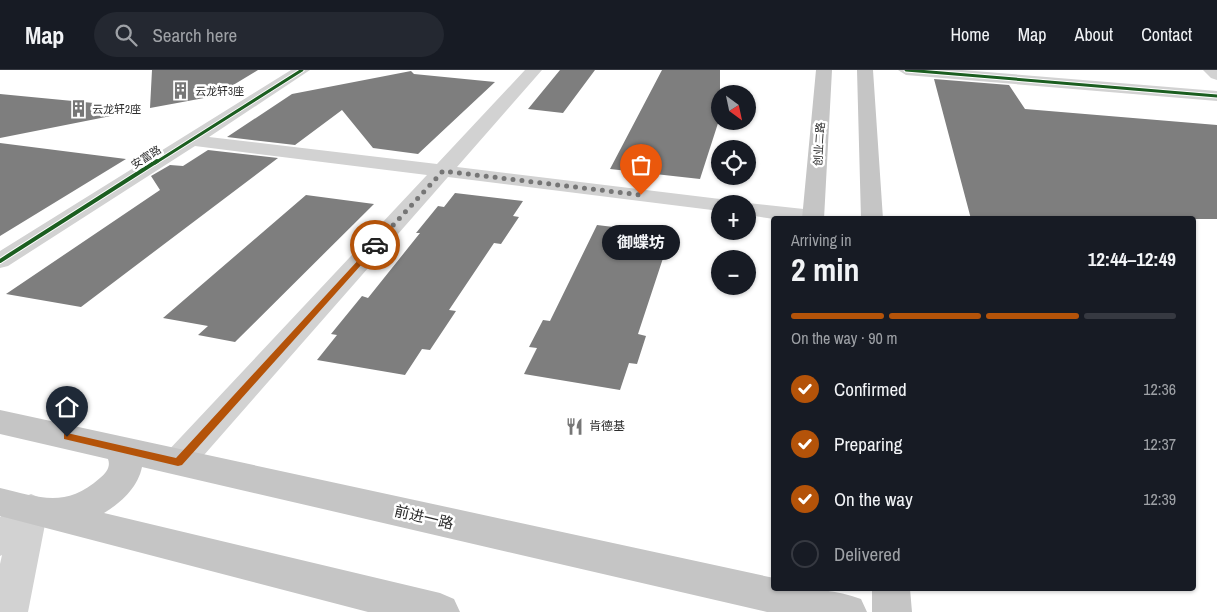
<!DOCTYPE html>
<meta charset="utf-8">
<style>
:root{--surface:#171b24;--page:#242831;--text:#f1f3f6;--muted:#9ea1a6;--line:#363941;--accent:#b45309}
body{margin:0;font-family:"Archivo Narrow","Noto Sans SC",sans-serif;background:var(--page);color:var(--text);height:100vh;display:flex;flex-direction:column;font-size:19px;white-space:nowrap}
*{box-sizing:border-box;margin:0}
p{font-size:16px;color:var(--muted)}
.icon{flex:none;width:28px;height:28px;fill:none;stroke:currentColor;stroke-width:2;stroke-linecap:round;stroke-linejoin:round}
.map{position:relative;flex:1;overflow:hidden}
.details{position:absolute;left:771px;top:146px;width:425px;height:375px;display:flex;flex-direction:column;background:var(--surface);border-radius:5px;box-shadow:0 1px 4px #0004}
.details>*{flex:none}
.needle{width:32px;rotate:147deg}
.fabs{position:absolute;left:711px;top:15px;display:grid;gap:10px}
.fabs a{display:grid;place-items:center;width:45px;height:45px;border-radius:50%;background:var(--surface);box-shadow:0 1px 4px #0004;font-size:25px}
.pin{position:absolute;display:grid;place-items:center;width:42px;height:42px;color:#fff;margin:-51px -21px;border-radius:50% 50% 50% 0;rotate:-45deg;box-shadow:0 0 5px #0007}
.pin .icon{rotate:45deg}
.courier{position:absolute;display:grid;place-items:center;width:50px;height:50px;margin:-25px;border:4px solid #b45309;border-radius:50%;background:#fff;color:#222;box-shadow:0 1px 6px #0007}
.bubble{position:absolute;height:35px;border-radius:18px;background:var(--surface);box-shadow:0 1px 4px #0004;font-size:16px;font-weight:700;line-height:35px;text-align:center}
.headline em{font-style:normal;font-weight:700}
.headline div{display:flex;flex-direction:column-reverse}
.headline{display:flex;align-items:center;justify-content:space-between;height:85px;padding:0 20px}
h1{font-size:32px;font-weight:700;line-height:38px}
.bar{display:grid;grid-template-columns:repeat(4,1fr);gap:8px 5px;align-content:center;height:60px;padding:0 20px}
.bar i{height:6px;border-radius:4px;background:var(--line)}
.bar .active{background:var(--accent)}
.bar p{grid-column:span 4}
ol{padding:0 20px;list-style:none}
li{display:flex;align-items:center;gap:15px;height:55px}
li p{margin-inline-start:auto}
li .icon{padding:5px;border-radius:50%;background:var(--accent);color:#fff;stroke-width:4}
li:last-child{color:var(--muted)}
li i{width:28px;height:28px;border:2px solid var(--line);border-radius:50%}
header{display:flex;align-items:center;gap:30px;box-sizing:border-box;height:70px;padding:0 25px;background:var(--surface);border-bottom:1px solid var(--line)}
header strong{font-size:24px}
nav{display:flex;gap:28px;margin-inline-start:auto;font-size:18px}
.search{width:350px;height:45px;background:var(--page);display:flex;align-items:center;gap:12px;box-sizing:border-box;padding:0 18px;border-radius:28px;color:var(--muted);font-size:19px}
.map>svg:first-child{display:block}
</style>
<header>
<strong>Map</strong>
<div class="search"><svg class="icon" aria-label="search" viewBox="0 0 24 24"><circle cx="10" cy="10" r="6"/><path d="M15 15l6 6"/></svg>Search here</div>
<nav><a>Home</a><a>Map</a><a>About</a><a>Contact</a></nav>
</header>
<div class="map">
<svg width="1217" height="542" viewBox="0 0 1217 542">
<rect width="100%" height="100%" fill="#fff"/>
<!-- building -->
<path fill="#7e7e7e" d="M152,0H258L215,26L150,38Z
M560,0H595L563,43L528,39Z
M662,0H720V47L700,109L610,99Z
M411,1L414,4L495,12L418,84L373,78L342,40L295,75L227,67L292,24Z
M934,9L1009,15L1025,39L1217,55V149H971Z
M0,24L125,36L126,43L0,68Z
M0,73L126,89L0,166Z
M208,80L278,88L81,237L6,224L160,120L151,106L170,95L183,96Z
M455,123L523,131L513,146L519,147L501,174L494,173L449,240L456,241L430,280L422,279L405,305L317,290L337,265L331,264L362,226L368,228L420,163H416L438,136L444,137Z
M306,125L374,134L235,272L198,265L208,256L163,248Z
M597,155L671,164L638,264L646,266L637,294L629,293L620,320L524,304L537,278L529,277L543,250L550,251Z"/>
<g fill="none" stroke-linecap="round" stroke-linejoin="round">
<!-- minor -->
<path fill="#d2d2d2" fill-rule="evenodd" d="M291,0H310L209,67L437,94L525,0H542L457,97L720,129L728,130L730,134H720V141L448,107L190,401L178,405L166,401L162,392L166,383L427,105L195,76L8,196L0,198V181Z
M898,0H962L1217,21V31L906,5Z
M1203,0H1217V10L1211,8Z
M748,133L813,140L821,142L824,147L774,149L748,145V134H743Z
M31,424L43,429L48,439L28,542H0V494L2,485L0,486V447L19,429Z"/>
<!-- major -->
<path fill="#c5c5c5" fill-rule="evenodd" d="M816,0H832L824,149H802Z
M857,0H873L883,149H861Z
M0,340L774,508V519C804,519 832,518 861,529L867,542H767L142,397C138,417 121,433 104,443L440,523L454,529L460,542H368L0,446V418C39,427 65,439 100,408C106,403 111,397 108,389L0,364Z
M872,519H910L912,542H872Z"/>
<defs>
<path id="cycleway-far1" d="M906,0L1217,26
M155,93L302,0"/>
<path id="cycleway" d="M0,191L157,91"/>
</defs>
<!-- cycleway-far1 casing -->
<use href="#cycleway-far1" stroke="#fff" stroke-width="5"/>
<!-- cycleway casing -->
<use href="#cycleway" stroke="#fff" stroke-width="6"/>
<!-- cycleway-far1 -->
<use href="#cycleway-far1" stroke="#1b5e20" stroke-width="3"/>
<!-- cycleway -->
<use href="#cycleway" stroke="#1b5e20" stroke-width="4"/>
</g>
<!-- route -->
<path fill="#b45309" d="M373,174L379,175L182,395L178,396L64,369V364L67,363L176,388Z"/>
<g fill="none" stroke-linecap="round" stroke-linejoin="round">
<!-- done -->
<path stroke="#767676" stroke-width="5" stroke-dasharray="0 9" d="M375,175L443,101L641,125"/>
</g>
<!-- icons -->
<defs>
<symbol id="building-bare" viewBox="-9 -9 18 18"><path d="M-4-6H4V6H1V3H-1V6H-4ZM-2.5-4.3h1.7v1.8h-1.7ZM.8-4.3h1.7v1.8H.8ZM-2.5-1h1.7V.8h-1.7ZM.8-1h1.7V.8H.8Z" fill="#767676" stroke="#fff" stroke-width="2.5" paint-order="stroke"/></symbol>
<symbol id="restaurant-bare" viewBox="-9 -9 18 18"><path d="M-5-6h1v4h1v-4h1v4h1v-4h1v5L-1.5 .5V6h-2V.5L-5-1ZM5-6V6H3V1.5H1.5Q1.5-4 5-6Z" fill="#767676" stroke="#fff" stroke-width="2.5" paint-order="stroke"/></symbol>
</defs>
<g fill-rule="evenodd">
<use href="#building-bare" x="168" y="8" width="25" height="25"/>
<use href="#building-bare" x="66" y="26" width="25" height="25"/>
<use href="#restaurant-bare" x="562" y="344" width="25" height="25"/>
</g>
<g text-anchor="middle" dominant-baseline="central" stroke-width="5" stroke-linejoin="round" paint-order="stroke">
<!-- far-poi labels -->
<g font-size="11" fill="#2d2d2d" stroke="#fff" text-anchor="start">
<text x="195" y="21">云龙轩3座</text>
<text x="92" y="39">云龙轩2座</text>
</g>
<!-- far-street labels -->
<g font-size="11" fill="#2d2d2d" stroke="#fff">
<text transform="translate(819 74) rotate(-86)">创业二路</text>
<text transform="translate(146 87) rotate(-32)">安富路</text>
</g>
<!-- poi labels -->
<g font-size="12" fill="#2d2d2d" stroke="#fff" text-anchor="start">
<text x="589" y="356">肯德基</text>
</g>
<!-- near-street labels -->
<g font-size="15" fill="#2d2d2d" stroke="#fff">
<text transform="translate(424 447) rotate(13)">前进一路</text>
</g>
</g>
</svg>
<div class="fabs">
<a><svg class="needle" viewBox="-14 -14 28 28"><path d="M0-13l5 13h-10z" fill="#e53935"/><path d="M0 13l5-13h-10z" fill="#9ea1a6"/></svg></a>
<a><svg class="icon" aria-label="locate" viewBox="0 0 24 24"><circle cx="12" cy="12" r="6"/><path d="M12 2v4M12 18v4M2 12h4M18 12h4"/></svg></a>
<a>+</a>
<a>−</a>
</div>
<div class="pin" style="left:641px;top:125px;background:#ea580c"><svg class="icon" aria-label="bag" viewBox="0 0 24 24"><path d="M5 8h14l-1 12H6zM9 8a3 3 0 0 1 6 0"/></svg></div>
<div class="pin" style="left:67px;top:367px;background:#1f2937"><svg class="icon" aria-label="home" viewBox="0 0 24 24"><path d="M3 11l9-7 9 7M6 9v11h12V9"/></svg></div>
<div class="courier" style="left:375px;top:175px"><svg class="icon" aria-label="car" viewBox="0 0 24 24"><path d="M5 17H2v-5l4-1 3-4h7l3 4 3 1v5h-3M9 17h6M6 11h13"/><circle cx="7" cy="17" r="2"/><circle cx="17" cy="17" r="2"/></svg></div>
<div class="bubble" style="left:602px;top:155px;width:78px">御蝶坊</div>
<section class="details">
<div class="headline"><div><h1>2 min</h1><p>Arriving in</p></div><em>12:44–12:49</em></div>
<div class="bar"><i class="active"></i><i class="active"></i><i class="active"></i><i></i><p>On the way · 90 m</p></div>
<ol>
<li><svg class="icon" aria-label="check" viewBox="0 0 24 24"><path d="M5 12l5 5 9-10"/></svg>Confirmed<p>12:36</p></li>
<li><svg class="icon" aria-label="check" viewBox="0 0 24 24"><path d="M5 12l5 5 9-10"/></svg>Preparing<p>12:37</p></li>
<li><svg class="icon" aria-label="check" viewBox="0 0 24 24"><path d="M5 12l5 5 9-10"/></svg>On the way<p>12:39</p></li>
<li><i></i>Delivered</li>
</ol>
</section>
</div>
